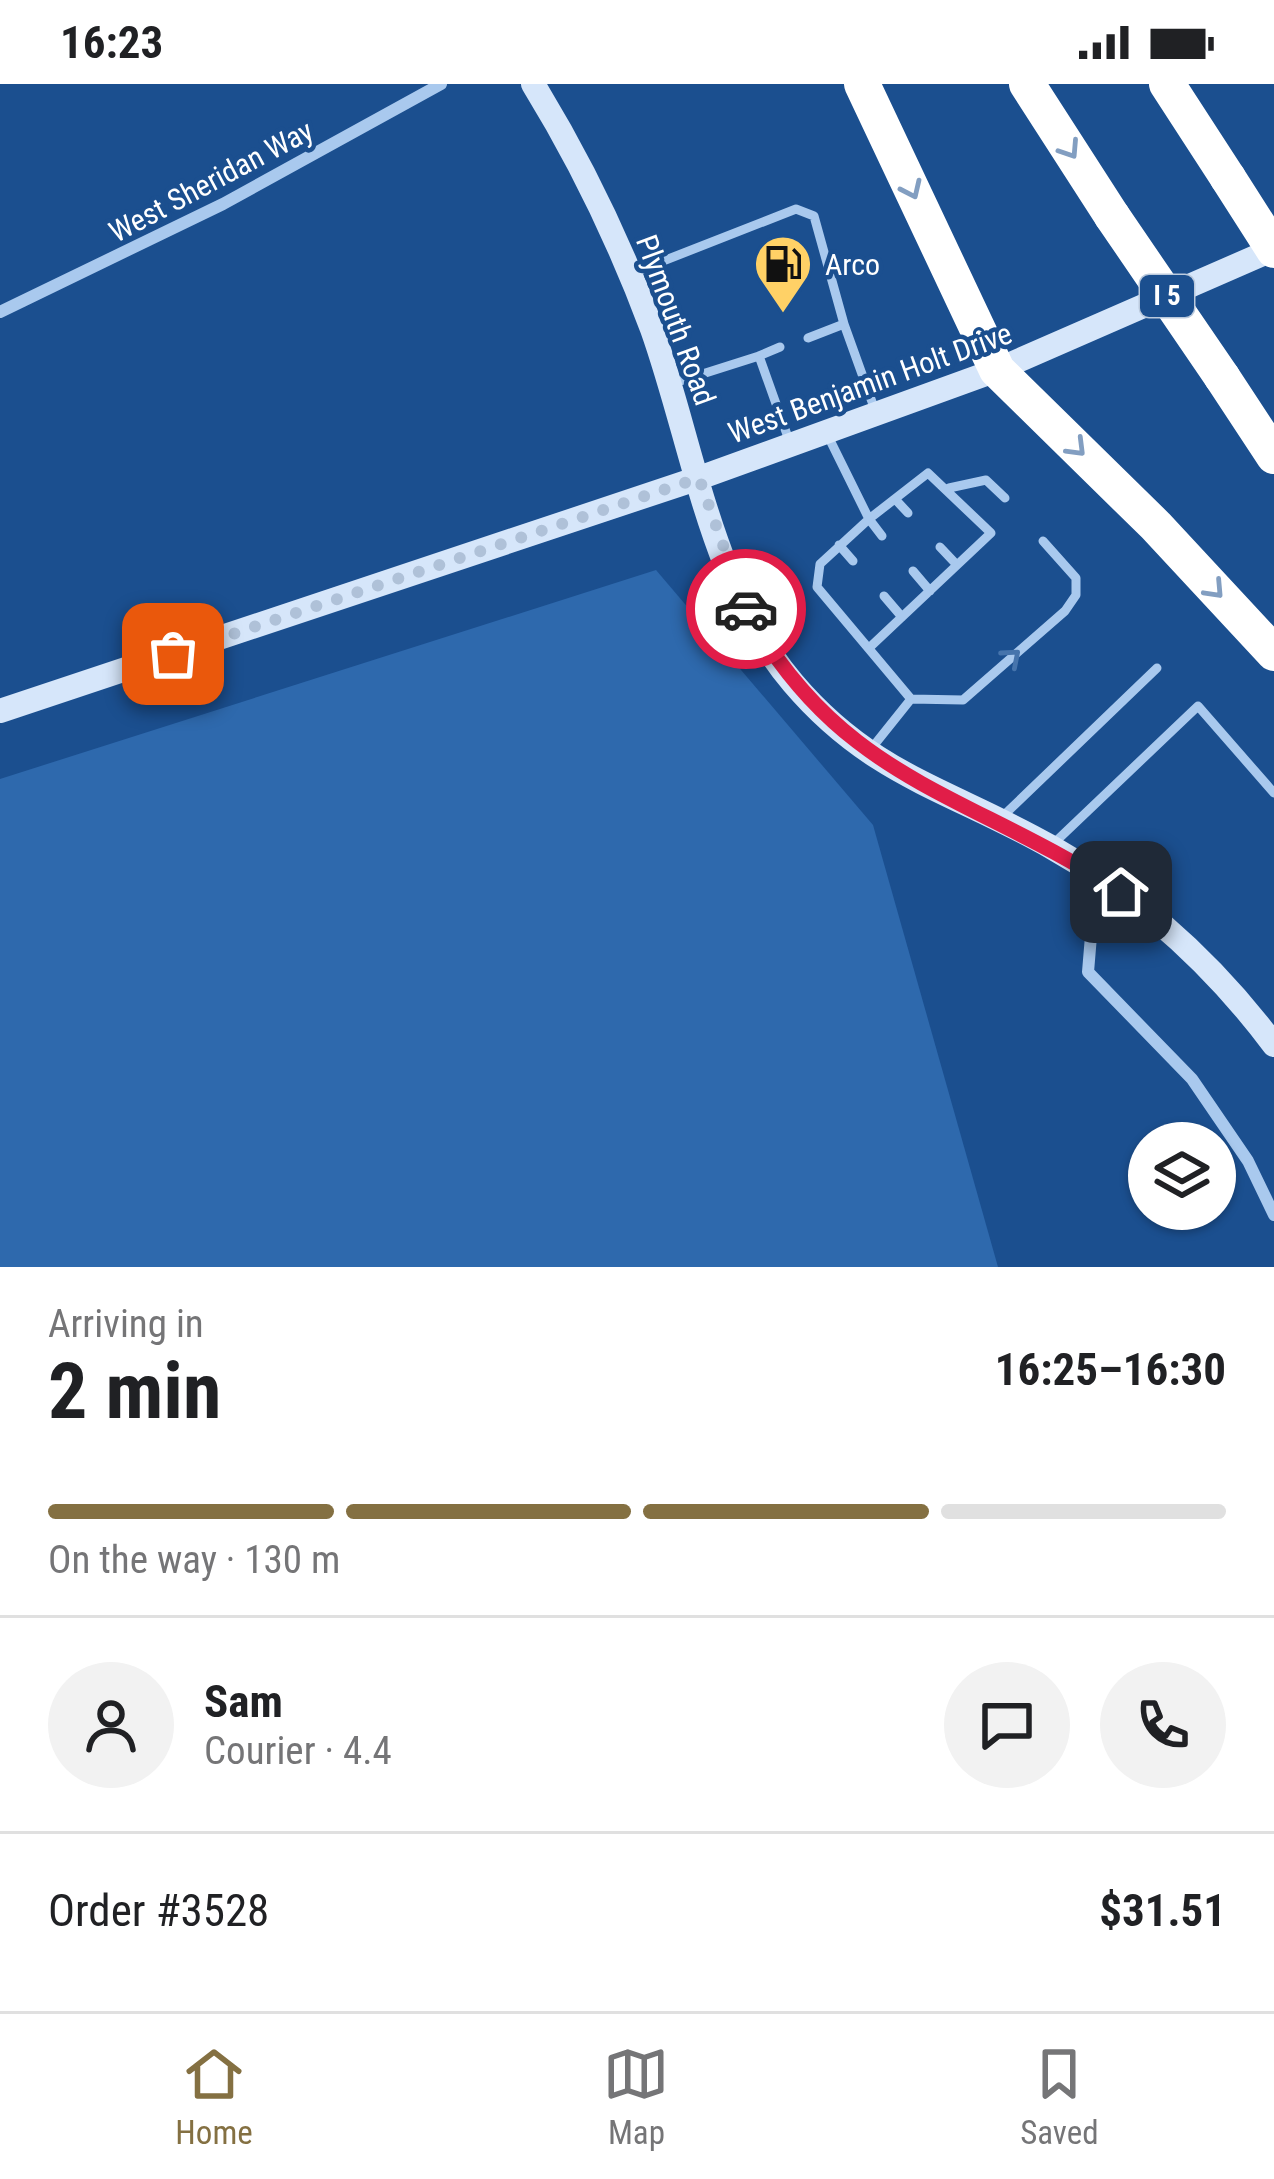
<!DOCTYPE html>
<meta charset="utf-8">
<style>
:root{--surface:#fff;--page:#f2f2f2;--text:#202124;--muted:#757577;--line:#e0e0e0;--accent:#847042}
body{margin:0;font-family:"Roboto Condensed",sans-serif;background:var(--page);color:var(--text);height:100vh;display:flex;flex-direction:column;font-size:45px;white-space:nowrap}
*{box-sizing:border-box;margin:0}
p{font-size:39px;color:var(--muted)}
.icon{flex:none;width:66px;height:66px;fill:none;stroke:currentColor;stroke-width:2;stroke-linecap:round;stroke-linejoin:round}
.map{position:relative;height:1183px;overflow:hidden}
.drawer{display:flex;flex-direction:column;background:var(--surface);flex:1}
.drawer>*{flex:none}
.buttons{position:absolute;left:1128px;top:1038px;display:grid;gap:24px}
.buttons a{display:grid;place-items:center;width:108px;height:108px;border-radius:50%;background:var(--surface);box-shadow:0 3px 9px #0004;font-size:60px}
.pin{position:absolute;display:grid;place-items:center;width:102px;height:102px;color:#fff;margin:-51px;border-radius:24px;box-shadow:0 6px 18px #0006}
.courier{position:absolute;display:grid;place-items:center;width:120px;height:120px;margin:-60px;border:9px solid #e11d48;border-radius:50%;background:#fff;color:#222;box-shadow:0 3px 15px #0007}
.summary em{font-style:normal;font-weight:700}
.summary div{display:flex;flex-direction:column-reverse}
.summary{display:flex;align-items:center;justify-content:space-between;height:204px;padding:0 48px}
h1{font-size:78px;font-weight:700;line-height:90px}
.bar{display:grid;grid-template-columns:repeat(4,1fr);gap:18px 12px;align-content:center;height:144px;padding:0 48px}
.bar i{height:15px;border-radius:9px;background:var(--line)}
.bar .active{background:var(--accent)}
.bar p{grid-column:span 4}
.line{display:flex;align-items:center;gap:30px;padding:0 48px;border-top:3px solid var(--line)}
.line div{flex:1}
.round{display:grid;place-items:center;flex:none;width:126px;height:126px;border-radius:63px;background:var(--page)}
.status{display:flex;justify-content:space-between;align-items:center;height:84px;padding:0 60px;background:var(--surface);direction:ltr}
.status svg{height:33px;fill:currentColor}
.menu{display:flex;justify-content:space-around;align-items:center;height:168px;border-top:3px solid var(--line);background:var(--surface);font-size:33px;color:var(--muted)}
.menu a{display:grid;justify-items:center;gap:6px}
.menu .active{color:var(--accent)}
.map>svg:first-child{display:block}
</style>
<div class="status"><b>16:23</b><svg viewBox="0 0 49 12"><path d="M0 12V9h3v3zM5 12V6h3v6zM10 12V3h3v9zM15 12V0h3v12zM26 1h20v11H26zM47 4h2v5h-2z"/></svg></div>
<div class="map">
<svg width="1274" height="1183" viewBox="0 0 1274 1183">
<rect width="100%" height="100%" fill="#1b4f8f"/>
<!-- green -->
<path fill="#2e69ad" d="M656,486L873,741L998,1183H0V695Z"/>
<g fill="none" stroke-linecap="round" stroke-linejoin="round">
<!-- lane -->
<path stroke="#a9c9ee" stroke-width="9" d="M635,188L796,125L814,132L844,240
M808,254L844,240L876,329
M759,272L780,263
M674,299L759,272L790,359
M826,348L869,435L820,480L817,503L911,615L871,665
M949,404L986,396L1005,414
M895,415L908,429
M839,461L853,477
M940,463L957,481
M913,487L930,507
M884,512L902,533
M869,564L991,449L928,389L869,435L882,452
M911,615L963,616L1065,527L1076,511V494L1043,457
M1002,733L1157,584
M1051,762L1198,622L1274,709"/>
<!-- street -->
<path stroke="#a9c9ee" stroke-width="12" d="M0,228L223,120L441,0
M1120,810L1091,852L1088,888L1192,995L1248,1077L1274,1131"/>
<!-- secondary -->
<path stroke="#d6e6fa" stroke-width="24" d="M533,0C581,78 620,159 652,245C693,360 711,503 793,599C872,692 951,706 1051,763C1138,812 1214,881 1274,961
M0,627L699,394L997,286L1274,165"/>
<!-- highway -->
<path stroke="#fff" stroke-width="36" d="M862,0L997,286L1156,442L1274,569
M1027,0L1112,132
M1167,0L1228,94
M1222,293L1274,372"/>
<!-- highway-bridge -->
<path stroke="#fff" stroke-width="36" d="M1228,94L1274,166
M1112,132L1222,293"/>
</g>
<!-- one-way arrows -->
<defs><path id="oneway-chevron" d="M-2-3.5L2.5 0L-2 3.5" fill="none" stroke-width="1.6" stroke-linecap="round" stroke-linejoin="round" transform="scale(3)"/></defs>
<g stroke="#829ec1">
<use href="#oneway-chevron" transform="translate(1070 66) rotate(57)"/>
<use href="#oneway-chevron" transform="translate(912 106) rotate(65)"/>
<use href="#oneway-chevron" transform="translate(1077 364) rotate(45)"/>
<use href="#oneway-chevron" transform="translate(1215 506) rotate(47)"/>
</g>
<use stroke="#4674ac" href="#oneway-chevron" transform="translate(1012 573) rotate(-41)"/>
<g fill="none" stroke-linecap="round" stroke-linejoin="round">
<!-- done -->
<path stroke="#afc1d8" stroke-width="12" stroke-dasharray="0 21.6" d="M173,570L699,394L746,525"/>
<!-- route -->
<path stroke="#e11d48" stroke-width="15" d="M746,525C842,699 969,708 1121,808"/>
</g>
<!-- icons -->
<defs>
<symbol id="fuel-pin" viewBox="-11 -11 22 30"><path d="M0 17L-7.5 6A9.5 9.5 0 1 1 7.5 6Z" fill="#ffd166" stroke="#1b4f8f"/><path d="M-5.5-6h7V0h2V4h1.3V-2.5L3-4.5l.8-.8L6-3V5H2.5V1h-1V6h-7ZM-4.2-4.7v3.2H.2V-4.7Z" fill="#111"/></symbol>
</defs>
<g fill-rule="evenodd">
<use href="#fuel-pin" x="750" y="147" width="66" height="90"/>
</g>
<g text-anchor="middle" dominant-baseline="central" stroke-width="9" stroke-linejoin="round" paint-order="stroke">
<!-- shield labels -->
<rect fill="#1b4f8f" stroke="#bbcadd" stroke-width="3" x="1140" y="191" width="54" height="42" rx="9"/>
<g font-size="27" font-weight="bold" fill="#fff">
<text x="1167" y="212">I 5</text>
</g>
<!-- street labels -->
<g font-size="30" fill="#fff" stroke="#1b4f8f">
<text transform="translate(211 97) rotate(-28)">West Sheridan Way</text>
<text transform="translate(676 236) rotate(70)">Plymouth Road</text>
<text transform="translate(870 299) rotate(-20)">West Benjamin Holt Drive</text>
</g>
<!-- poi labels -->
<g font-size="30" fill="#fff" stroke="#1b4f8f" text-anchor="start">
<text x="825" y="180">Arco</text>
</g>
</g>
</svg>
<div class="buttons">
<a><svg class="icon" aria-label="layers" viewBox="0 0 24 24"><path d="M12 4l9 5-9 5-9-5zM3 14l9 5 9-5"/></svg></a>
</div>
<div class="pin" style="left:173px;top:570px;background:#ea580c"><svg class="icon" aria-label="bag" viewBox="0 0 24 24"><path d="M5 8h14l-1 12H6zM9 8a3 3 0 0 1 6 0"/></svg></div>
<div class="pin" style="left:1121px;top:808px;background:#1f2937"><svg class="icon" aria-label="home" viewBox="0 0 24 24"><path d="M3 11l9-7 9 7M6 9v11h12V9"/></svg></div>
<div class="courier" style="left:746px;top:525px"><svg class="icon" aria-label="car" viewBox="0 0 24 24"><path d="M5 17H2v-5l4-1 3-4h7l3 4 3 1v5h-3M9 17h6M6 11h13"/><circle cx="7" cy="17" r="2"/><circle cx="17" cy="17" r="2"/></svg></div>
</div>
<section class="drawer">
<div class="summary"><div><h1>2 min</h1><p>Arriving in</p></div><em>16:25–16:30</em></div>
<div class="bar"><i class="active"></i><i class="active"></i><i class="active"></i><i></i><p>On the way · 130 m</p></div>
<div class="line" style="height:216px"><a class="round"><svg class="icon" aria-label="person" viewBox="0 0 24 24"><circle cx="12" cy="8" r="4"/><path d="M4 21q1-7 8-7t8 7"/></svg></a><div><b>Sam</b><p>Courier · 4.4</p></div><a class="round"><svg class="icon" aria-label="chat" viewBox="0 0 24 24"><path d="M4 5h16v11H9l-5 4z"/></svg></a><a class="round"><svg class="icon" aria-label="phone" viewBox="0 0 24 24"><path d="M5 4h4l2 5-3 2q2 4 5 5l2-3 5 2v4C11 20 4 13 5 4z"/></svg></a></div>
<div class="line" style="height:156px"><div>Order #3528</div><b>$31.51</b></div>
</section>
<nav class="menu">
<a class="active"><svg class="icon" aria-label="home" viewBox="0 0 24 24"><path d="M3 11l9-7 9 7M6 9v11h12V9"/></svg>Home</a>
<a><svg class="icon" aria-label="map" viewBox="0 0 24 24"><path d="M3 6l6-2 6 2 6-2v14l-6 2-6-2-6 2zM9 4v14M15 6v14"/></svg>Map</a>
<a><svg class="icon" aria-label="saved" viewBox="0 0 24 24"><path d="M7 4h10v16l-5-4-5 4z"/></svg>Saved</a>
</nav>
